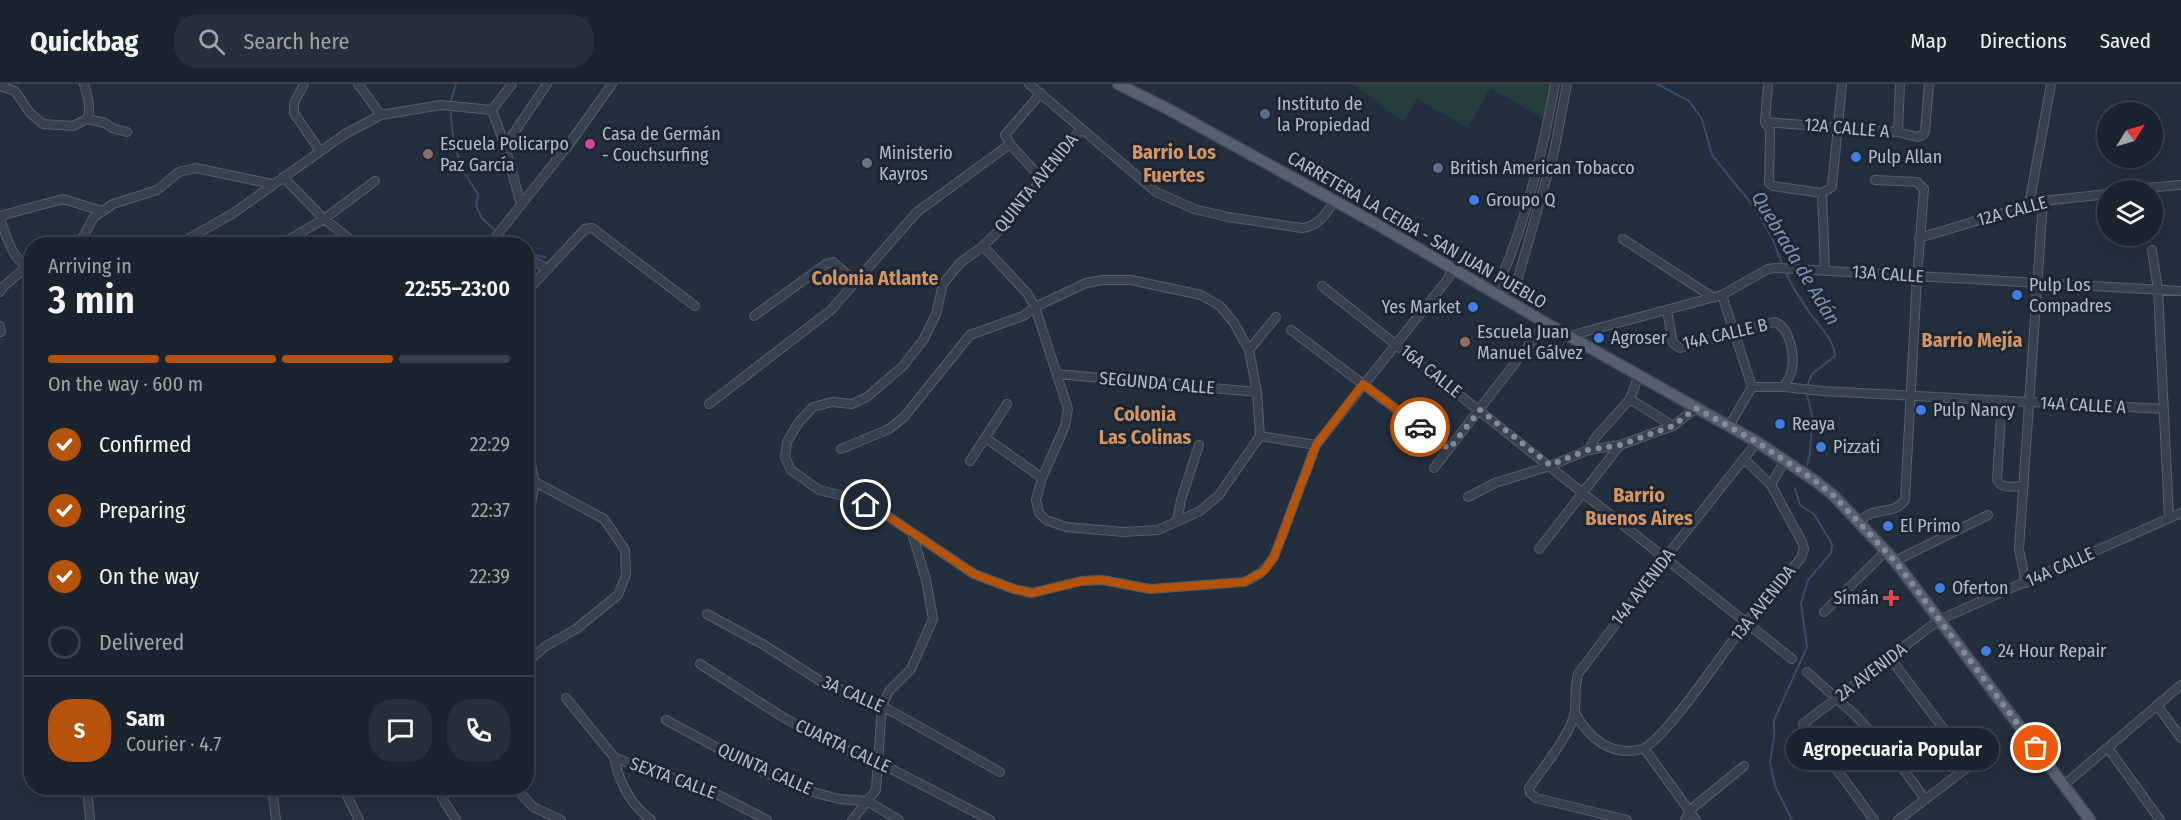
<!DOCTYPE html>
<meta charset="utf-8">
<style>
:root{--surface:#1b232e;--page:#282f3a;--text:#f1f3f6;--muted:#a0a4aa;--line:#39404a;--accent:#b45309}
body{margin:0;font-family:"Fira Sans Condensed",sans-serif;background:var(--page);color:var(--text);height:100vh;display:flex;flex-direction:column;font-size:22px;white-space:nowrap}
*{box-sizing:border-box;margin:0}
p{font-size:20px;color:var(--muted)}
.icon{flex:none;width:33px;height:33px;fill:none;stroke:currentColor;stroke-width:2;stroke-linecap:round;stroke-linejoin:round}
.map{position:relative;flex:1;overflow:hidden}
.sheet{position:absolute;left:24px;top:153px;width:510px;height:558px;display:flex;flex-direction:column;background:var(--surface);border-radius:24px;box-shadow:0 6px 24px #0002,0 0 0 2px var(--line)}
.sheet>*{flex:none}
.needle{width:39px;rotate:53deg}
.fabs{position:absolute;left:2097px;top:18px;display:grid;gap:12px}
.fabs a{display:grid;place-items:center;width:66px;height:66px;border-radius:50%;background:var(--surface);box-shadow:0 6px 24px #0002,0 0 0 2px var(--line);font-size:30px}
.pin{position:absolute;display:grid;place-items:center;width:51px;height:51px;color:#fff;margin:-26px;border:3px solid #fff;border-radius:50%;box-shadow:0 2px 6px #0007}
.courier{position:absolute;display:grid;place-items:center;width:60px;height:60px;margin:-30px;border:4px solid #b45309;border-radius:50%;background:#fff;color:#222;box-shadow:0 2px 8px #0007}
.bubble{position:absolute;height:42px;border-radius:21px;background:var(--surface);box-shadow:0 6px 24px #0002,0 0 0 2px var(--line);font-size:20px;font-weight:600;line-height:42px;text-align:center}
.headline em{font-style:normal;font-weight:600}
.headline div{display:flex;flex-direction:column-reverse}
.headline{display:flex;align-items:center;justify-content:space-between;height:102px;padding:0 24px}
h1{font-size:39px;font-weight:600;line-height:45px}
.bar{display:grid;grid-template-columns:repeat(4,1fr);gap:9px 6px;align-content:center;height:72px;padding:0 24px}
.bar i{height:8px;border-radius:4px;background:var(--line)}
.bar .active{background:var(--accent)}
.bar p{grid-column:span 4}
.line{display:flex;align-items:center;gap:15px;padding:0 24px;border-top:2px solid var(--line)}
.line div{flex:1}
.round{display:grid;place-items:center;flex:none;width:63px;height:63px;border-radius:24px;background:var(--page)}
ol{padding:0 24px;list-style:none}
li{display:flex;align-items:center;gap:18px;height:66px}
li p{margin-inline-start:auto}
li .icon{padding:6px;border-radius:50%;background:var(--accent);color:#fff;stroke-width:4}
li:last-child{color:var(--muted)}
li i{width:33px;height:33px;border:3px solid var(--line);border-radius:50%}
header{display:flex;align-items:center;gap:36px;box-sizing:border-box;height:84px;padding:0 30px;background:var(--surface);border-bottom:2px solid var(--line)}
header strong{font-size:28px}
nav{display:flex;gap:33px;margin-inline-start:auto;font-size:21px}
.search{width:420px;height:54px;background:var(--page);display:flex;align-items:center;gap:15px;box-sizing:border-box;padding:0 21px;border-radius:24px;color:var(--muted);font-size:22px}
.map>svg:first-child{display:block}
</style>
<header>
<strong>Quickbag</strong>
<div class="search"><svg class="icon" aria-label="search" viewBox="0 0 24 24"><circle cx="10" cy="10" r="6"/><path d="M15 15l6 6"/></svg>Search here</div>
<nav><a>Map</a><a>Directions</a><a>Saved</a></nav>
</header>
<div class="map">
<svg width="2181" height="736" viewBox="0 0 2181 736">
<rect width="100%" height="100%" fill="#242f3e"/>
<!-- green -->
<path fill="#263c3f" d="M1352,0H1551L1546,36L1490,4L1468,44L1417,15L1403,37Z"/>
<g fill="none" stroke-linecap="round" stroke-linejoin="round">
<!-- stream -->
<path stroke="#394c67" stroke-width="2" d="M1657,0L1689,17L1702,35L1712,71L1757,127L1772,154L1783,182
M451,16L456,0
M451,29C452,62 459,83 478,110L476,122L482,134L510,160
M528,170L545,173
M1785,187C1792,203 1802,218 1812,232C1821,244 1834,256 1835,272L1812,290L1807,302
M1806,307L1812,331L1810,370L1807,381
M1792,736L1775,702L1770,678L1774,653V636L1807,563L1801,519L1808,496L1831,469L1832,460L1814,430L1800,421L1795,404"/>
<defs>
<path id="minor" d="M84,0C87,11 92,24 87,35
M304,0L294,19V29L320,67
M358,0L381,31
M1029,0L1156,108L1194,125L1228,133L1302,144C1318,143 1327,129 1335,116
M1768,0L1765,38L1770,46V51L1769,99L1773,102L1822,109L1832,103L1842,0
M0,2L15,7L30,29L43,40L73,42L87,35L105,39L112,44L127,48
M1041,9L1005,51L1010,60L1041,94
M492,26L505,62L521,121
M492,26L512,0
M1765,38L1898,48L1917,53L1923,51L1925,47L1929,0
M1081,45L1041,94L1029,113L1011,135L983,162L960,179L943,200L936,230L924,255L903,282L867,313L852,320L832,318L813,323L799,338L787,358L785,373L791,386L819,406L852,414L880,427L974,490L1014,505L1032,509L1081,497L1102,496L1150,505L1244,498C1259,492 1265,486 1274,473L1316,361L1447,196L1454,184
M1898,48L1900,0
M505,62L547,0
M283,93L324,135L356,160
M2121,106L2181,101
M1822,109L1825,185
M2029,121L2051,0
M0,132L63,115L102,127
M0,135C7,153 12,178 32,184
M1919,154L2043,117L2108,110
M1623,155L1714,214
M79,160L94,133L113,120L157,106L179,88L196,84L272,100
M179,160L232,130L345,50L381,31L441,21L492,26
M281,160L324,135L375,97
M490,160L570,59L612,0
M983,162L1027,209L1035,223L1068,325L1065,342L1042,394L1036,416L1039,429L1046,436L1066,443L1123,448L1158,446L1200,427L1219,411L1260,352L1257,308L1249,266L1276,233
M2152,166L2158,206L2169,434
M526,173L548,185
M1322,202L1792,575
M0,208L3,203L26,183
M526,208L585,145L592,144L695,222
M1495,208C1525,143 1542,70 1555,0
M1722,211L1752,303L1729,342
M1508,216L1516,201L1554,68L1567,0
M1667,226L1673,259L1680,264L1774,238C1789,241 1795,271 1792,285C1791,291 1787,297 1784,303
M754,232L826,180L833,178L856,198
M0,242L1,248
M1291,246L1449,365
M1571,253L1580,249L1722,211L1768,185L1776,184L2181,207
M1057,290L1257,308
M1752,303H1784L1822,307L2164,325
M1630,315L1673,342
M2002,317L1997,395C2000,406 2015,402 2024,402
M709,320L831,226L917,128L1010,60
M1260,352L1316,361
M986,354L1042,394
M526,359L535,398L526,446
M841,365L889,345L904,333L970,251L1023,232L1035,223L1086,199L1103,196H1131L1201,211L1220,222L1234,239L1249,266
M1588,366L1596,353L1630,315L1639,291
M970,377L1007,320
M1434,384L1546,239
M526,401L535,398L604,435L625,466L626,491L618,511L576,545L546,562L526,579
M1771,401L1785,376
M1468,413L1495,399L1550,382L1588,366L1620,361L1673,342L1696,324
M1177,437L1181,416L1199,361
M1859,438C1864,433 1870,429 1877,428C1890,425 1896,427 1905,416L1917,193L1924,105L1917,98L1875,96
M1539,465L1620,361
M1895,477L1988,431
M2026,499L2019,465L2043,117
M1824,528L1886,467
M707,530L764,561L822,598L882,622L1000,688
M1890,574L1968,677V683L1898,736
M700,580L781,632L831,660L878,678L990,736
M1807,588L1854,630L1893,671L1925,715
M566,614L614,673L652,689L695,699L767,736
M2157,621L2181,654
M1575,629C1589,654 1611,673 1642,665C1663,659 1729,560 1747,537C1764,516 1783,495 1801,474L1804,465L1802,458L1771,401L1744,375
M666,636L762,688L816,709L839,715L867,717L899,736
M1644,664L1696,736
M2108,664L2160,736
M614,673C619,699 630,720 651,736
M2064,701L2181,601
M87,704L90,736
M272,704L276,736
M343,704L359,736
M451,704L442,714L456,736
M516,704L533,723L561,736
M852,736L876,706L882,622L889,607L911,585L933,535L926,496L912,449
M1627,736L1536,714L1530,709L1529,704C1542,685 1572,649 1575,627C1576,613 1574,607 1578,590L1666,473L1757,358
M1685,736L1690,726L1744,682
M1874,736L1803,640L1939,536L2181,429"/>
<path id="major" d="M1118,0L1168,25L1373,138L1546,239L1757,358L1814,396L1833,411L1895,477L2090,736"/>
</defs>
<!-- minor casing -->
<use href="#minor" stroke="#565f6c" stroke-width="10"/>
<!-- major casing -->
<use href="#major" stroke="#414a57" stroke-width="13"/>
<!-- minor -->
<use href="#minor" stroke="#38414e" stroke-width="8"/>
<!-- major -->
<use href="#major" stroke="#56606e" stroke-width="10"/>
</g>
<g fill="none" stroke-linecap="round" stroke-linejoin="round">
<!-- done -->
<path stroke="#828b98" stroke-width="6" stroke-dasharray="0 10.8" d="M1420,343L1449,365L1480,326L1550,381L1588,366L1620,361L1673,342L1696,324L1757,358L1814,396L1833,411L1895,477L2036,664"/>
<!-- route -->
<path stroke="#b45309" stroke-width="8" d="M866,421L880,427L974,490L1014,505L1032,509L1082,497L1102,496L1150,505L1244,498L1264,487L1274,473L1316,361L1363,300L1420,343"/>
</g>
<!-- markers -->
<g fill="#5c6f8a" stroke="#1d2633" stroke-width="2">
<circle cx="1265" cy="30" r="6"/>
<circle cx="1438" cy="84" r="6"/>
</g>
<circle fill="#d1479c" stroke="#1d2633" stroke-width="2" cx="590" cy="60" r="6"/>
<g fill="#8d6e63" stroke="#1d2633" stroke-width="2">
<circle cx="428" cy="70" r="6"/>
<circle cx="1465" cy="258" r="6"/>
</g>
<g fill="#3f7fe0" stroke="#1d2633" stroke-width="2">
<circle cx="1856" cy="73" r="6"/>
<circle cx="1474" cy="116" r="6"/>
<circle cx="2017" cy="211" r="6"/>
<circle cx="1473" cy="223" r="6"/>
<circle cx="1599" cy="254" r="6"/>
<circle cx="1921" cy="326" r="6"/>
<circle cx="1780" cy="340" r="6"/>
<circle cx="1821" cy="363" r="6"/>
<circle cx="1888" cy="442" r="6"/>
<circle cx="1940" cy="504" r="6"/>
<circle cx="1986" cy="567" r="6"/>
</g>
<circle fill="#6b7280" stroke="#1d2633" stroke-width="2" cx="867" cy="79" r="6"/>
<path fill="#e0444e" stroke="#1d2633" stroke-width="2" d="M1888 505h6v6h6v6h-6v6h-6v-6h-6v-6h6z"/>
<g text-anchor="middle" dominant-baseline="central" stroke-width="6" stroke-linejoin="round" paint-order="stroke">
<!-- poi labels -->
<g font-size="18" fill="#b4bcc9" stroke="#1d2633" text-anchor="start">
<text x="1277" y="20">Instituto de<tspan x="1277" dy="21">la Propiedad</tspan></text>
<text x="602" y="50">Casa de Germán<tspan x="602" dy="21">- Couchsurfing</tspan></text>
<text x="440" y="60">Escuela Policarpo<tspan x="440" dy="21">Paz García</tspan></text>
<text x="879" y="69">Ministerio<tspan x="879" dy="21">Kayros</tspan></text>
<text x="1868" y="73">Pulp Allan</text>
<text x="1450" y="84">British American Tobacco</text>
<text x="1486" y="116">Groupo Q</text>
<text x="2029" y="201">Pulp Los<tspan x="2029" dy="21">Compadres</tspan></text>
<text x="1461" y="223" text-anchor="end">Yes Market</text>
<text x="1477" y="248">Escuela Juan<tspan x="1477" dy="21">Manuel Gálvez</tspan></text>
<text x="1611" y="254">Agroser</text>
<text x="1933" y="326">Pulp Nancy</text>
<text x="1792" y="340">Reaya</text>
<text x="1833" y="363">Pizzati</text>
<text x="1900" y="442">El Primo</text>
<text x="1952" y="504">Oferton</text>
<text x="1879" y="514" text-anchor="end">Símán</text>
<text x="1998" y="567">24 Hour Repair</text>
</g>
<!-- street labels -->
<g font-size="18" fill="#b4bcc9" stroke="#1d2633">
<text transform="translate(1847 44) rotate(5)">12A CALLE A</text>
<text transform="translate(1036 99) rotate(-51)">QUINTA AVENIDA</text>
<text transform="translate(2012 127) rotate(-15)">12A CALLE</text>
<text transform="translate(1417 146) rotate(30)">CARRETERA LA CEIBA - SAN JUAN PUEBLO</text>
<text transform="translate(1888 190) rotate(4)">13A CALLE</text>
<text transform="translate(1725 250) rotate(-13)">14A CALLE B</text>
<text transform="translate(1431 287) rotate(39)">16A CALLE</text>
<text transform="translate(1157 299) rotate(5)">SEGUNDA CALLE</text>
<text transform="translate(2083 321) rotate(3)">14A CALLE A</text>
<text transform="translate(2060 483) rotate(-24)">14A CALLE</text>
<text transform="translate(1643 503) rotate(-52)">14A AVENIDA</text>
<text transform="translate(1763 519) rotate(-51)">13A AVENIDA</text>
<text transform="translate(1871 588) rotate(-37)">2A AVENIDA</text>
<text transform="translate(853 610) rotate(24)">3A CALLE</text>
<text transform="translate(843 662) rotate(25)">CUARTA CALLE</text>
<text transform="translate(765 685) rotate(24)">QUINTA CALLE</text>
<text transform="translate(673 694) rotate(20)">SEXTA CALLE</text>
</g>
<!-- neighbourhood labels -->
<g font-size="20" font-weight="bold" fill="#d59563" stroke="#1d2633">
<text x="1174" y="68">Barrio Los<tspan x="1174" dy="23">Fuertes</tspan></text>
<text x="875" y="194">Colonia Atlante</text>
<text x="1972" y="256">Barrio Mejía</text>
<text x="1145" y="330">Colonia<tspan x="1145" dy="23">Las Colinas</tspan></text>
<text x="1639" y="411">Barrio<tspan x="1639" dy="23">Buenos Aires</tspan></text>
</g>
<!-- water labels -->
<g font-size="20" font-style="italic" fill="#7c92b1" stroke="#1d2633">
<text transform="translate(1796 174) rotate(59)">Quebrada de Adán</text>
</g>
</g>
</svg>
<div class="fabs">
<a><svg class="needle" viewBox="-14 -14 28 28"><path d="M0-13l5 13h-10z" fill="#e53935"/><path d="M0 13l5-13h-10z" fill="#a0a4aa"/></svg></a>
<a><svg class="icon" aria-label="layers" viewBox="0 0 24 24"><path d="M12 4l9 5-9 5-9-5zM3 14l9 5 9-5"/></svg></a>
</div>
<div class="pin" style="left:2036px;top:664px;background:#ea580c"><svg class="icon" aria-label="bag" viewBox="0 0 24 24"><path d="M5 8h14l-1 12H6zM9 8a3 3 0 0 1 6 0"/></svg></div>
<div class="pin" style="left:866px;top:421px;background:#1f2937"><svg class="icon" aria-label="home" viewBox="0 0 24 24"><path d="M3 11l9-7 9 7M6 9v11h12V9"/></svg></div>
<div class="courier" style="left:1420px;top:343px"><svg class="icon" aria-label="car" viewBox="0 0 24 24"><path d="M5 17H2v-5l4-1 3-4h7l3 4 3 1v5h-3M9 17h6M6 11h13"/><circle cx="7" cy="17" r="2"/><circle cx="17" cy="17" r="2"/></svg></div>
<div class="bubble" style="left:1786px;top:644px;width:213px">Agropecuaria Popular</div>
<section class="sheet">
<div class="headline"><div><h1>3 min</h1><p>Arriving in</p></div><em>22:55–23:00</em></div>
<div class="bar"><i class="active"></i><i class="active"></i><i class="active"></i><i></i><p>On the way · 600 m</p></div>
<ol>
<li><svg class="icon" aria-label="check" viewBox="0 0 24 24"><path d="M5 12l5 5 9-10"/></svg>Confirmed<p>22:29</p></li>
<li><svg class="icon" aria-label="check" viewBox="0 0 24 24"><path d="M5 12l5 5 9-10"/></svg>Preparing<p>22:37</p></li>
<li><svg class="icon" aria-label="check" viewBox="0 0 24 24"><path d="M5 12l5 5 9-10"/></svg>On the way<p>22:39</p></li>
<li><i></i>Delivered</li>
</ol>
<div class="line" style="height:108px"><b class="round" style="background:var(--accent);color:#fff">S</b><div><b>Sam</b><p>Courier · 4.7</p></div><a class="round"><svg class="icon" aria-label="chat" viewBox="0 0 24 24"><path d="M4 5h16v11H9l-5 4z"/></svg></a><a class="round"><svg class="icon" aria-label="phone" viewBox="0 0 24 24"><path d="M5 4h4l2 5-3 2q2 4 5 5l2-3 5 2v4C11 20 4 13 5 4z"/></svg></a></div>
</section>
</div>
